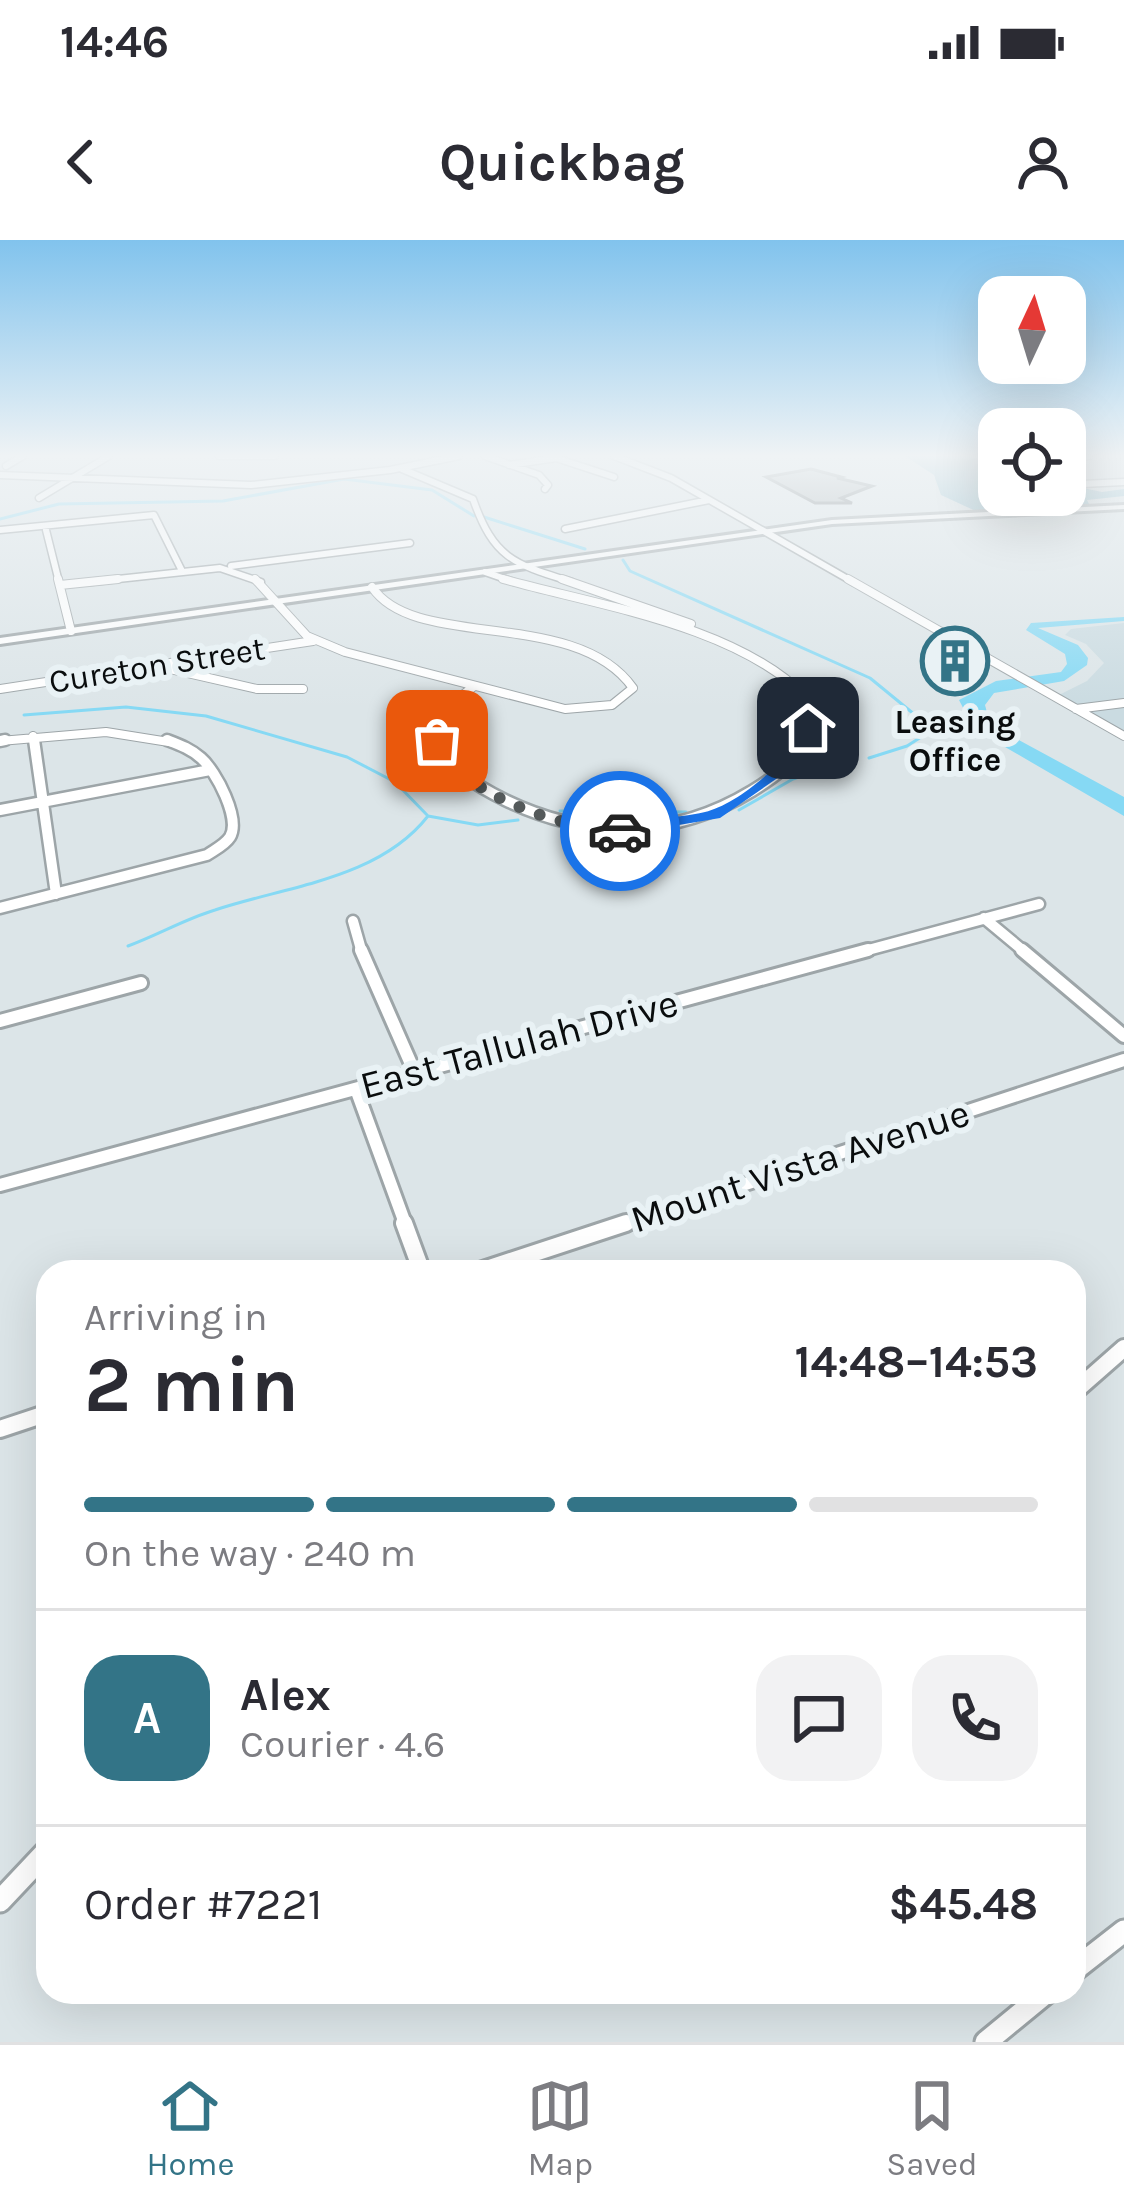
<!DOCTYPE html>
<meta charset="utf-8">
<style>
:root{--surface:#fff;--page:#f2f2f3;--text:#2b2b33;--muted:#7c7c81;--line:#e1e1e2;--accent:#337487}
body{margin:0;font-family:Karla,sans-serif;background:var(--page);color:var(--text);height:100vh;display:flex;flex-direction:column;font-size:45px;white-space:nowrap}
*{box-sizing:border-box;margin:0}
p{font-size:39px;color:var(--muted)}
.icon{flex:none;width:66px;height:66px;fill:none;stroke:currentColor;stroke-width:2;stroke-linecap:round;stroke-linejoin:round}
.map{position:relative;flex:1;overflow:hidden}
.panel{position:absolute;left:36px;top:1020px;width:1050px;height:744px;display:flex;flex-direction:column;background:var(--surface);border-radius:36px;box-shadow:0 12px 48px #0002}
.panel>*{flex:none}
.needle{width:78px;rotate:4deg}
.buttons{position:absolute;left:978px;top:36px;display:grid;gap:24px}
.buttons a{display:grid;place-items:center;width:108px;height:108px;border-radius:24px;background:var(--surface);box-shadow:0 12px 48px #0002;font-size:60px}
.pin{position:absolute;display:grid;place-items:center;width:102px;height:102px;color:#fff;margin:-51px;border-radius:24px;box-shadow:0 6px 18px #0006}
.courier{position:absolute;display:grid;place-items:center;width:120px;height:120px;margin:-60px;border:9px solid #1a73e8;border-radius:50%;background:#fff;color:#222;box-shadow:0 3px 15px #0007}
.overview em{font-style:normal;font-weight:700}
.overview div{display:flex;flex-direction:column-reverse}
.overview{display:flex;align-items:center;justify-content:space-between;height:204px;padding:0 48px}
h1{font-size:78px;font-weight:700;line-height:90px}
.bar{display:grid;grid-template-columns:repeat(4,1fr);gap:18px 12px;align-content:center;height:144px;padding:0 48px}
.bar i{height:15px;border-radius:9px;background:var(--line)}
.bar .selected{background:var(--accent)}
.bar p{grid-column:span 4}
.line{display:flex;align-items:center;gap:30px;padding:0 48px;border-top:3px solid var(--line)}
.line div{flex:1}
.round{display:grid;place-items:center;flex:none;width:126px;height:126px;border-radius:36px;background:var(--page)}
.status{display:flex;justify-content:space-between;align-items:center;height:84px;padding:0 60px;background:var(--surface);direction:ltr}
.status svg{height:33px;fill:currentColor}
header{display:flex;justify-content:space-between;align-items:center;height:156px;padding:0 48px;background:var(--surface);font-size:54px;font-weight:700}
.tab-bar{display:flex;justify-content:space-around;align-items:center;height:168px;border-top:3px solid var(--line);background:var(--surface);font-size:33px;color:var(--muted)}
.tab-bar a{display:grid;justify-items:center;gap:6px}
.tab-bar .selected{color:var(--accent)}
.map>svg:first-child{display:block}
</style>
<div class="status"><b>14:46</b><svg viewBox="0 0 49 12"><path d="M0 12V9h3v3zM5 12V6h3v6zM10 12V3h3v9zM15 12V0h3v12zM26 1h20v11H26zM47 4h2v5h-2z"/></svg></div>
<header><svg class="icon" aria-label="back" viewBox="0 0 24 24"><path d="M15 5l-7 7 7 7"/></svg>Quickbag<svg class="icon" aria-label="person" viewBox="0 0 24 24"><circle cx="12" cy="8" r="4"/><path d="M4 21q1-7 8-7t8 7"/></svg></header>
<div class="map">
<svg width="1124" height="1802" viewBox="0 0 1124 1802">
<rect width="100%" height="100%" fill="#dce5e8"/>
<!-- built -->
<path fill="#cadbe1" d="M1124,383V496L1055,457L1087,441L1104,423L1086,404L1065,395L1071,389Z"/>
<!-- green -->
<path fill="#83bbce" d="M905,216H966L999,224V255H1065L1069,245L1102,252L1124,249V256L1087,260L1090,266L1070,264L980,273L941,255L934,235Z"/>
<!-- water -->
<path fill="#86d9f4" d="M1124,377V381L1038,388L1078,405L1088,418L1087,425L1064,441L994,453L985,465L989,480L1004,492L1124,557V576L974,489L959,460L996,441L1061,432L1067,424L1065,414L1026,390L1031,383Z"/>
<g fill="none" stroke-linecap="round" stroke-linejoin="round">
<!-- stream -->
<path stroke="#86d9f4" stroke-width="3" d="M484,277L585,309
M0,279L59,264L223,261L344,239L432,250L474,276
M623,320L630,331L870,438L920,479L974,489
M24,475L126,467L206,476L347,517L395,542L428,576L478,585L518,580
M869,518L907,506L940,485
M739,570L793,539L842,522
M560,571L686,572
M128,706C158,695 185,679 215,670C287,646 379,639 428,576"/>
</g>
<!-- building -->
<path fill="#a5adaf" stroke="#6a7174" stroke-width="3" d="M811,229L841,237L837,238L872,246L841,258L852,263H815L766,237Z"/>
<g fill="none" stroke-linecap="round" stroke-linejoin="round">
<defs>
<path id="minor-far5" d="M219,216H275
M485,216L539,235L548,245L545,249
M614,216L671,238L853,342
M1065,222L1089,216
M509,225L556,218L614,237
M6,226L23,216
M402,229L473,259C494,319 514,324 572,342
M0,235L251,245L390,230L459,216
M1065,238L1082,244L1124,242
M39,258L109,216
M565,289L709,260
M0,290L154,275L181,329
M46,290L59,342
M231,326L410,303
M485,332L514,342
M90,342L220,328L261,342"/>
<path id="minor-far4" d="M58,339L71,391
M255,339L307,396L345,412L565,469L612,465L633,448C575,366 415,412 372,347
M503,339C595,365 736,385 806,457L810,473L803,503
M562,339L691,384
M848,339L1124,496
M60,345L118,339
M161,427L257,449H303
M0,449L313,401
M1076,469L1124,463
M33,496L34,503
M0,501L106,492L175,503
M439,503C433,477 453,462 473,447"/>
<path id="minor-far3" d="M34,500L56,654
M438,500C450,531 477,546 505,560C588,600 673,599 752,551C773,538 794,524 804,500
M0,501L5,500
M0,570L210,530
M0,668L207,615C214,610 225,605 230,597C241,579 216,531 201,518C191,509 180,505 167,500
M984,678L1026,713
M353,681L362,713
M857,713L1039,664"/>
<path id="minor-far2" d="M361,710L415,833
M1022,710L1124,796
M0,781L141,743
M356,849L406,986
M0,945L868,710
M617,986L1124,820"/>
<path id="minor-far1" d="M404,983L422,1032
M477,1032L626,983
M1074,1152L1124,1108
M0,1189L48,1173"/>
<path id="minor" d="M0,1661L48,1610
M1074,1730L1124,1691
M986,1802L1047,1752"/>
<path id="major" d="M1124,265V269L832,284L0,404V398L832,280Z"/>
</defs>
<!-- minor-far5 casing -->
<use href="#minor-far5" stroke="#9da5a8" stroke-width="9"/>
<!-- minor-far4 casing -->
<use href="#minor-far4" stroke="#9da5a8" stroke-width="10"/>
<!-- minor-far3 casing -->
<use href="#minor-far3" stroke="#9da5a8" stroke-width="15"/>
<!-- minor-far2 casing -->
<use href="#minor-far2" stroke="#9da5a8" stroke-width="18"/>
<!-- minor-far1 casing -->
<use href="#minor-far1" stroke="#9da5a8" stroke-width="22"/>
<!-- minor casing -->
<use href="#minor" stroke="#9da5a8" stroke-width="27"/>
<!-- major casing -->
<use href="#major" stroke="#9da5a8" stroke-width="6"/>
<!-- minor-far5 -->
<use href="#minor-far5" stroke="#fff" stroke-width="6"/>
<!-- minor-far4 -->
<use href="#minor-far4" stroke="#fff" stroke-width="8"/>
<!-- minor-far3 -->
<use href="#minor-far3" stroke="#fff" stroke-width="10"/>
<!-- minor-far2 -->
<use href="#minor-far2" stroke="#fff" stroke-width="12"/>
<!-- minor-far1 -->
<use href="#minor-far1" stroke="#fff" stroke-width="16"/>
<!-- minor -->
<use href="#minor" stroke="#fff" stroke-width="21"/>
<!-- major -->
<use href="#major" fill="#fff" fill-rule="evenodd"/>
</g>
<!-- sky -->
<linearGradient id="sky" x2="0" y2="1"><stop stop-color="#81c3ed"/><stop offset="0.46" stop-color="#eff3f5"/><stop offset="1" stop-color="#eff3f5" stop-opacity="0"/></linearGradient>
<rect width="1124" height="469" fill="url(#sky)"/>
<!-- route -->
<path fill="#1a73e8" d="M808,485L814,488L807,511L789,530L720,578L620,595L613,591C638,577 676,579 705,572C737,565 792,519 802,488Z"/>
<g fill="none" stroke-linecap="round" stroke-linejoin="round">
<!-- done -->
<path stroke="#54595a" stroke-width="12" stroke-dasharray="0 21.6" d="M437,501C462,557 563,588 620,591"/>
</g>
<!-- icons -->
<defs>
<symbol id="building-ring" viewBox="-11 -11 22 22"><circle r="9.5" fill="#e9f2f5" stroke="#337487" stroke-width="1.5"/><path d="M-4-6H4V6H1V3H-1V6H-4ZM-2.5-4.3h1.7v1.8h-1.7ZM.8-4.3h1.7v1.8H.8ZM-2.5-1h1.7V.8h-1.7ZM.8-1h1.7V.8H.8Z" fill="#337487"/></symbol>
</defs>
<g fill-rule="evenodd">
<use href="#building-ring" x="917" y="383" width="76" height="76"/>
</g>
<g text-anchor="middle" dominant-baseline="central" stroke-width="12" stroke-linejoin="round" paint-order="stroke">
<!-- far-street labels -->
<g font-size="33" fill="#0a0d0e" stroke="#e9f2f5">
<text transform="translate(157 425) rotate(-9)">Cureton Street</text>
</g>
<!-- far-poi labels -->
<g font-size="33" font-weight="bold" fill="#0a0d0e" stroke="#e9f2f5">
<text x="955" y="482">Leasing<tspan x="955" dy="38">Office</tspan></text>
</g>
<!-- street labels -->
<g font-size="39" fill="#0a0d0e" stroke="#e9f2f5">
<text transform="translate(519 804) rotate(-15)">East Tallulah Drive</text>
<text transform="translate(800 926) rotate(-18)">Mount Vista Avenue</text>
</g>
</g>
</svg>
<div class="buttons">
<a><svg class="needle" viewBox="-14 -14 28 28"><path d="M0-13l5 13h-10z" fill="#e53935"/><path d="M0 13l5-13h-10z" fill="#7c7c81"/></svg></a>
<a><svg class="icon" aria-label="locate" viewBox="0 0 24 24"><circle cx="12" cy="12" r="6"/><path d="M12 2v4M12 18v4M2 12h4M18 12h4"/></svg></a>
</div>
<div class="pin" style="left:437px;top:501px;background:#ea580c"><svg class="icon" aria-label="bag" viewBox="0 0 24 24"><path d="M5 8h14l-1 12H6zM9 8a3 3 0 0 1 6 0"/></svg></div>
<div class="pin" style="left:808px;top:488px;background:#1f2937"><svg class="icon" aria-label="home" viewBox="0 0 24 24"><path d="M3 11l9-7 9 7M6 9v11h12V9"/></svg></div>
<div class="courier" style="left:620px;top:591px"><svg class="icon" aria-label="car" viewBox="0 0 24 24"><path d="M5 17H2v-5l4-1 3-4h7l3 4 3 1v5h-3M9 17h6M6 11h13"/><circle cx="7" cy="17" r="2"/><circle cx="17" cy="17" r="2"/></svg></div>
<section class="panel">
<div class="overview"><div><h1>2 min</h1><p>Arriving in</p></div><em>14:48–14:53</em></div>
<div class="bar"><i class="selected"></i><i class="selected"></i><i class="selected"></i><i></i><p>On the way · 240 m</p></div>
<div class="line" style="height:216px"><b class="round" style="background:var(--accent);color:#fff">A</b><div><b>Alex</b><p>Courier · 4.6</p></div><a class="round"><svg class="icon" aria-label="chat" viewBox="0 0 24 24"><path d="M4 5h16v11H9l-5 4z"/></svg></a><a class="round"><svg class="icon" aria-label="phone" viewBox="0 0 24 24"><path d="M5 4h4l2 5-3 2q2 4 5 5l2-3 5 2v4C11 20 4 13 5 4z"/></svg></a></div>
<div class="line" style="height:156px"><div>Order #7221</div><b>$45.48</b></div>
</section>
</div>
<nav class="tab-bar">
<a class="selected"><svg class="icon" aria-label="home" viewBox="0 0 24 24"><path d="M3 11l9-7 9 7M6 9v11h12V9"/></svg>Home</a>
<a><svg class="icon" aria-label="map" viewBox="0 0 24 24"><path d="M3 6l6-2 6 2 6-2v14l-6 2-6-2-6 2zM9 4v14M15 6v14"/></svg>Map</a>
<a><svg class="icon" aria-label="saved" viewBox="0 0 24 24"><path d="M7 4h10v16l-5-4-5 4z"/></svg>Saved</a>
</nav>
